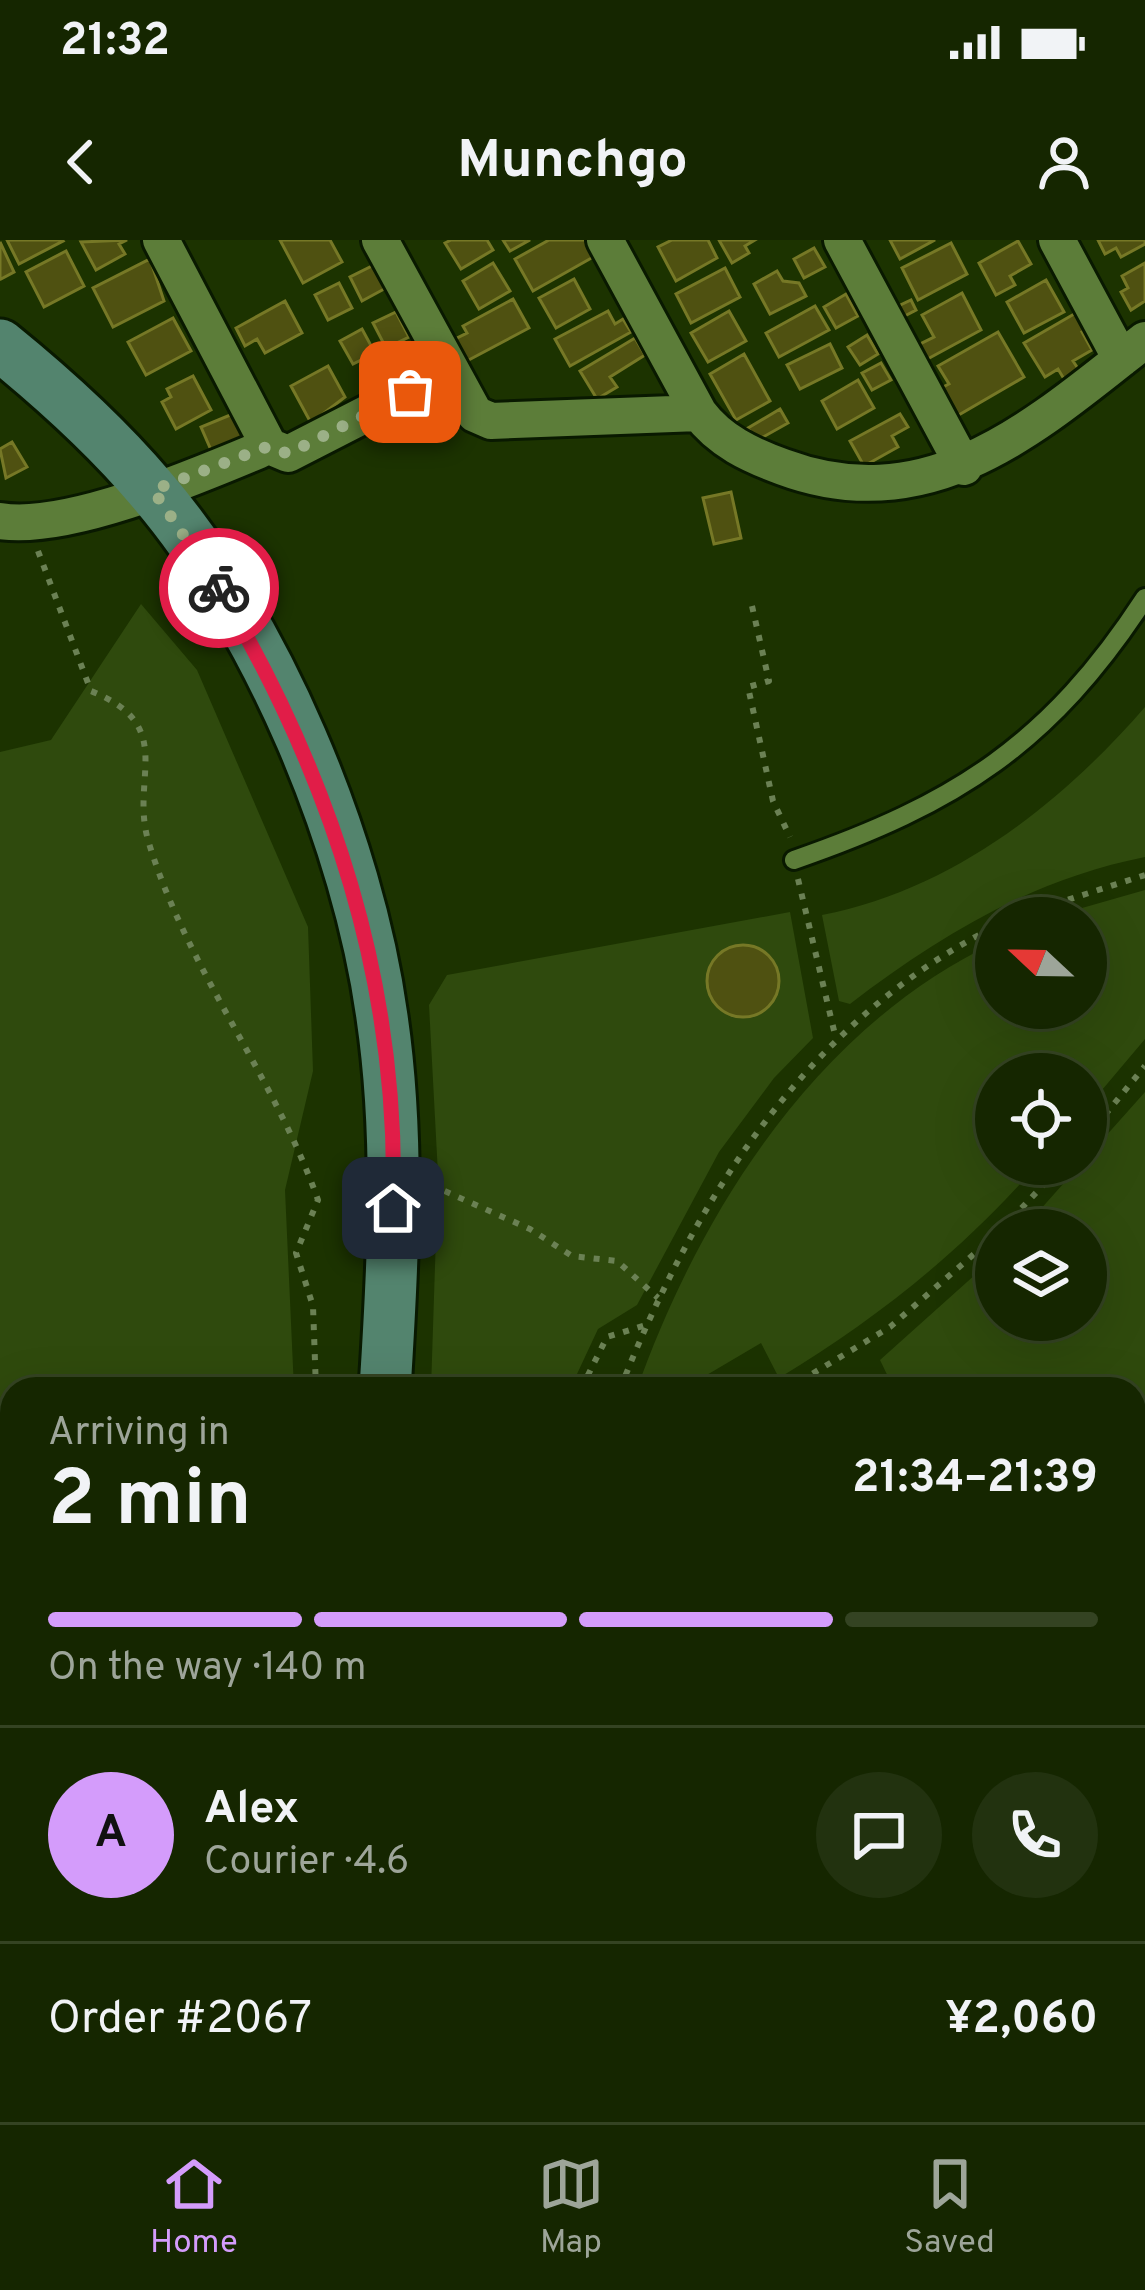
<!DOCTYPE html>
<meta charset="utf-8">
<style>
:root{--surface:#152600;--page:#22320f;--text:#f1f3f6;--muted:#9da599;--line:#344322;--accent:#d49cfb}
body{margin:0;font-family:Overpass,sans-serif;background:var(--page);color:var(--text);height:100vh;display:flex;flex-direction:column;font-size:45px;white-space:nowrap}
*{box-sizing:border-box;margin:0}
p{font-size:39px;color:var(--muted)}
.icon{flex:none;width:66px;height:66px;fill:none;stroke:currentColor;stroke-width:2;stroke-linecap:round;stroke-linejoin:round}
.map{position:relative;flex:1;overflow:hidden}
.details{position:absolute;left:0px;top:1137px;width:1146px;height:747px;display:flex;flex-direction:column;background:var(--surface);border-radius:36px 36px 0 0;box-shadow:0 12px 48px #0002,0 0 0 3px var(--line)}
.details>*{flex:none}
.needle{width:78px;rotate:292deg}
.buttons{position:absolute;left:975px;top:657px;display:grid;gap:24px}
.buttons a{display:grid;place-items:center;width:132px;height:132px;border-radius:50%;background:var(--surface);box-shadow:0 12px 48px #0002,0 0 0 3px var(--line);font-size:60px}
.pin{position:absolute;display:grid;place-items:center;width:102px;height:102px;color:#fff;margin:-51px;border-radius:24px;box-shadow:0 6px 18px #0006}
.courier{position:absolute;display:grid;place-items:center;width:120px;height:120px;margin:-60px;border:9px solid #e11d48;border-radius:50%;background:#fff;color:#222;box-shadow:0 3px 15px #0007}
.head em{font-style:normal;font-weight:700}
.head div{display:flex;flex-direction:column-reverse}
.head{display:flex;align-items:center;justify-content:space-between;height:204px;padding:0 48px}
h1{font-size:78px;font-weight:700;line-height:90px}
.bar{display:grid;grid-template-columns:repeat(4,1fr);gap:18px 12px;align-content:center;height:144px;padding:0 48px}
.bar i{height:15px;border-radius:9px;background:var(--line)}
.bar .current{background:var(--accent)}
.bar p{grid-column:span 4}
.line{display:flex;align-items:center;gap:30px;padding:0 48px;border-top:3px solid var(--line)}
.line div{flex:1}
.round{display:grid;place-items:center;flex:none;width:126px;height:126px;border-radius:63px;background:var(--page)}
.status{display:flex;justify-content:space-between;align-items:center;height:84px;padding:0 60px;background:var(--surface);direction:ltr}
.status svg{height:33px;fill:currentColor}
header{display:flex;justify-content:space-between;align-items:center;height:156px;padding:0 48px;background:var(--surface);font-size:54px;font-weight:700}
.tab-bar{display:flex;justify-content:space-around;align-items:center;height:168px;border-top:3px solid var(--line);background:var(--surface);font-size:33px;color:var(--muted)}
.tab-bar a{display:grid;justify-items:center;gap:6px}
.tab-bar .current{color:var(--accent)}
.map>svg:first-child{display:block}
</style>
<div class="status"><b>21:32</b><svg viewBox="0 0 49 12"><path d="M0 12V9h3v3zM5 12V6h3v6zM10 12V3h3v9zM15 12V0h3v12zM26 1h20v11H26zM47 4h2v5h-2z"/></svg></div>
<header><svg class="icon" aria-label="back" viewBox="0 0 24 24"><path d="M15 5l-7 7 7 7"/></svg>Munchgo<svg class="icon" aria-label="person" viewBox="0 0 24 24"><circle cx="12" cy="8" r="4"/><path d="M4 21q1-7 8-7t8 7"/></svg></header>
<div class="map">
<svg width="1145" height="1882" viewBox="0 0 1145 1882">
<rect width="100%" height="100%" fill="#1c3300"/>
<!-- green -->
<path fill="#2f4a0d" d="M141,364L197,430L308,687L313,831L285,950L294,1149H12V1870L0,1882V512L51,500Z
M1145,467V617C1033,639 939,696 850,764L839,761L822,675C951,650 1060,565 1145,467Z
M1145,650V799L1086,869V834H996V924H1038C962,1011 878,1078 779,1138L761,1103L683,1149H637C701,969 818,786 996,702V768H1086V678H1047Z
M790,672L813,798L774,838L719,912L637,1065L598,1089L570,1149H431L438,934L429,765L447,735Z
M1145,852V1310L1134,1306V1149H894L880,1120L996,1016V1080H1086V990H1022Z
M1145,1563V1702L1134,1698V1591Z
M1145,1816V1882H846L871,1872H1134V1817Z"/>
<!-- building -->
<path fill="#4f5111" stroke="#767826" stroke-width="3" d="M7,0H62L63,1L19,24Z
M127,0L119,4L125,14L96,30L81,2Z
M280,0H330L342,22L303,43Z
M451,0H487L493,10L461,29L445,3Z
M503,0H530L510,11Z
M549,0H586L595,16L533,51L515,19Z
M672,0H708L717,18L676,41L658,7Z
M719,0H755L745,6L749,13L732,23Z
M890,0H935L900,19Z
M1098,0H1145V4L1121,17L1116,8L1105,14Z
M1018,1L1031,24L1010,36L1015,45L996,55L979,23Z
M0,2L14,32L1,39L0,37Z
M951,3L967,34L918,60L902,28Z
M814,8L825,27L804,38L794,19Z
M66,11L84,46L44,67L26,32Z
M150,19L164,61L113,87L93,48Z
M493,23L510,51L479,69L463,41Z
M1145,23V61L1131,70L1121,52L1128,48L1122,36Z
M374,25L386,48L362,61L350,37Z
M725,28L740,57L691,83L676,54Z
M777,31L783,41L799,43L806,56L770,74L754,44Z
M574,39L590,69L556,88L539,58Z
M1046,40L1064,72L1024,93L1007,62Z
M339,43L352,68L328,80L315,55Z
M962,53L981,90L922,122L914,107L934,97L922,75Z
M846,54L858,76L836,88L824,67Z
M513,59L529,88L463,123L451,101L467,93L463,86Z
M911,60L916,70L897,80L892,69Z
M285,61L302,93L265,113L257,99L245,106L236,88Z
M815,66L829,90L779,117L766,93Z
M1081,70L1091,88L1082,92L1092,110L1073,121L1079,130L1064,139L1058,129L1045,137L1024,103Z
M608,71L615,84L623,79L631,92L570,126L555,99Z
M729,71L746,101L708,122L691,93Z
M396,72L409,97L386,108L373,83Z
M173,78L191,111L146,135L128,102Z
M362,89L375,113L353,124L340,101Z
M998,92L1024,137L957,176L941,148L949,144L938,126Z
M867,95L878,114L860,125L848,107Z
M635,98L645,115L610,137L617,147L597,159L580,131Z
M412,103L424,125L401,137L389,116Z
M830,104L842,128L800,149L787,125Z
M744,114L770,161L736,180L710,134Z
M881,123L891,140L872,150L862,133Z
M328,126L345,157L311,183L291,146Z
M193,136L211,170L176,189L162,162L171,157L167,149Z
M858,140L874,168L837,189L822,161Z
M780,169L788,183L756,201L748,188Z
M235,173L244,196L211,210L201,187Z
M900,174L908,187L892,196L898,207L864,226L850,201Z
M12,202L27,227L6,238L0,209Z
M731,252L741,298L714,304L703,258Z
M707 741a36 36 0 1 1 72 0a36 36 0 1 1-72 0Z
M1134,1369L1145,1374V1404L1134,1432Z"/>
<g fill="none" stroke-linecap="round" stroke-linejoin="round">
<defs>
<path id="lane" d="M794,620C956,564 1050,504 1145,358
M1134,1780L1145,1777
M380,1872L405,1882
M498,1882L513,1872
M745,1882L758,1872"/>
<path id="street" d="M161,0L269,206
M380,0L475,174L491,181L699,173C720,201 750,215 783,227C931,282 1037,185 1145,100
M605,0L699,173
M842,0L964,227
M1057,0L1121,119
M0,281C69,292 202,234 269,206L288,214L450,131"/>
<path id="secondary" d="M0,105C53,148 107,197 151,249C267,384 358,602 382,777C400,900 393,1025 385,1149
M283,1882L287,1872"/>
</defs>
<!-- lane casing -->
<use href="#lane" stroke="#091900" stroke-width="24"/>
<!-- street casing -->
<use href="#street" stroke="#091900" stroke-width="42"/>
<!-- secondary casing -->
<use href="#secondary" stroke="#091900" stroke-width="57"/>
<!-- path -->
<path stroke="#6b8154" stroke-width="6" stroke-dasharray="6 9" stroke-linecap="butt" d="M38,311L91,451C178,486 130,537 148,600C186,728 274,835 318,960L296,1013L313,1066L316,1149
M752,366L769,441L748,447L773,561L790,597
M798,639L836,799
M1011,678L1145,635
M1086,898L1145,826
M431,945L530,989L572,1016L617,1021L658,1058
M1001,990L1063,924
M581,1149L607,1097L646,1085
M620,1149C696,957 807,781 996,686
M787,1149L890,1087L996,995
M1134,1219H1145
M1134,1337L1145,1341
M1134,1470L1145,1441
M42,1882L54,1872"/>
<!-- lane -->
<use href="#lane" stroke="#5c7d39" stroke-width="18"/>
<!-- street -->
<use href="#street" stroke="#5c7d39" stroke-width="36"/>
<!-- secondary -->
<use href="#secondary" stroke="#53846e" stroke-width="51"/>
</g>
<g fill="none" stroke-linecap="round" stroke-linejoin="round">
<!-- done -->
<path stroke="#9bb087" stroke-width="12" stroke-dasharray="0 21.6" d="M219,348L153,250L269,206L288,214L410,152"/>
<!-- route -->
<path stroke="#e11d48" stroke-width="15" d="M219,348C332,539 400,744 393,968"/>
</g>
</svg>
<div class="buttons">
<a><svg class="needle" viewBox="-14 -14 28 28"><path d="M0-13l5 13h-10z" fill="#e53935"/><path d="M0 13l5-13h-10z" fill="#9da599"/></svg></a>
<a><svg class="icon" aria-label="locate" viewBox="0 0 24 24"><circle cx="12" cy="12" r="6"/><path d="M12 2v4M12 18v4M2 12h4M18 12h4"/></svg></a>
<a><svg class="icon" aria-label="layers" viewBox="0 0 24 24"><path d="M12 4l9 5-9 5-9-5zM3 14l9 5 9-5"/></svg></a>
</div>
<div class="pin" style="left:410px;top:152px;background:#ea580c"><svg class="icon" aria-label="bag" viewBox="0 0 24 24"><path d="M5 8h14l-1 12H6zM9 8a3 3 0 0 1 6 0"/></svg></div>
<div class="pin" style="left:393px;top:968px;background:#1f2937"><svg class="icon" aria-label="home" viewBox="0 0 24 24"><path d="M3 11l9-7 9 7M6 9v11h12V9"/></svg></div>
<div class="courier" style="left:219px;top:348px"><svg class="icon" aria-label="bike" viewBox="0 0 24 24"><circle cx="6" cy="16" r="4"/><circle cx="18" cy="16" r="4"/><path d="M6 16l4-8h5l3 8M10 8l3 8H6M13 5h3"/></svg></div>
<section class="details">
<div class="head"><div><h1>2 min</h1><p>Arriving in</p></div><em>21:34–21:39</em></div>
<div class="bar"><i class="current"></i><i class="current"></i><i class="current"></i><i></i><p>On the way · 140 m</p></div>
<div class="line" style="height:216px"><b class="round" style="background:var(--accent);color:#111">A</b><div><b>Alex</b><p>Courier · 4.6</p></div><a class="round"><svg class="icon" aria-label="chat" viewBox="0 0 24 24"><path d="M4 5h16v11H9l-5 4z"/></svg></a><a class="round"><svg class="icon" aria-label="phone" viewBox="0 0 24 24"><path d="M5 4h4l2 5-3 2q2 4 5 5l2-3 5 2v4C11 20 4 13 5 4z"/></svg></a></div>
<div class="line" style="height:156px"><div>Order #2067</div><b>¥2,060</b></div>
</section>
</div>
<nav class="tab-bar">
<a class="current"><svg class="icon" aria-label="home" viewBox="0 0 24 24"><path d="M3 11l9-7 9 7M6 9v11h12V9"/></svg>Home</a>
<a><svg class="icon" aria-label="map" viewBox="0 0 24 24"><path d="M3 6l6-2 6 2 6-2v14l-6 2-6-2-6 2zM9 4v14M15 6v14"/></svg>Map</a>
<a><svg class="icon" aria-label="saved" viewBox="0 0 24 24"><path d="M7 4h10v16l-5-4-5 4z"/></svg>Saved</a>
</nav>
